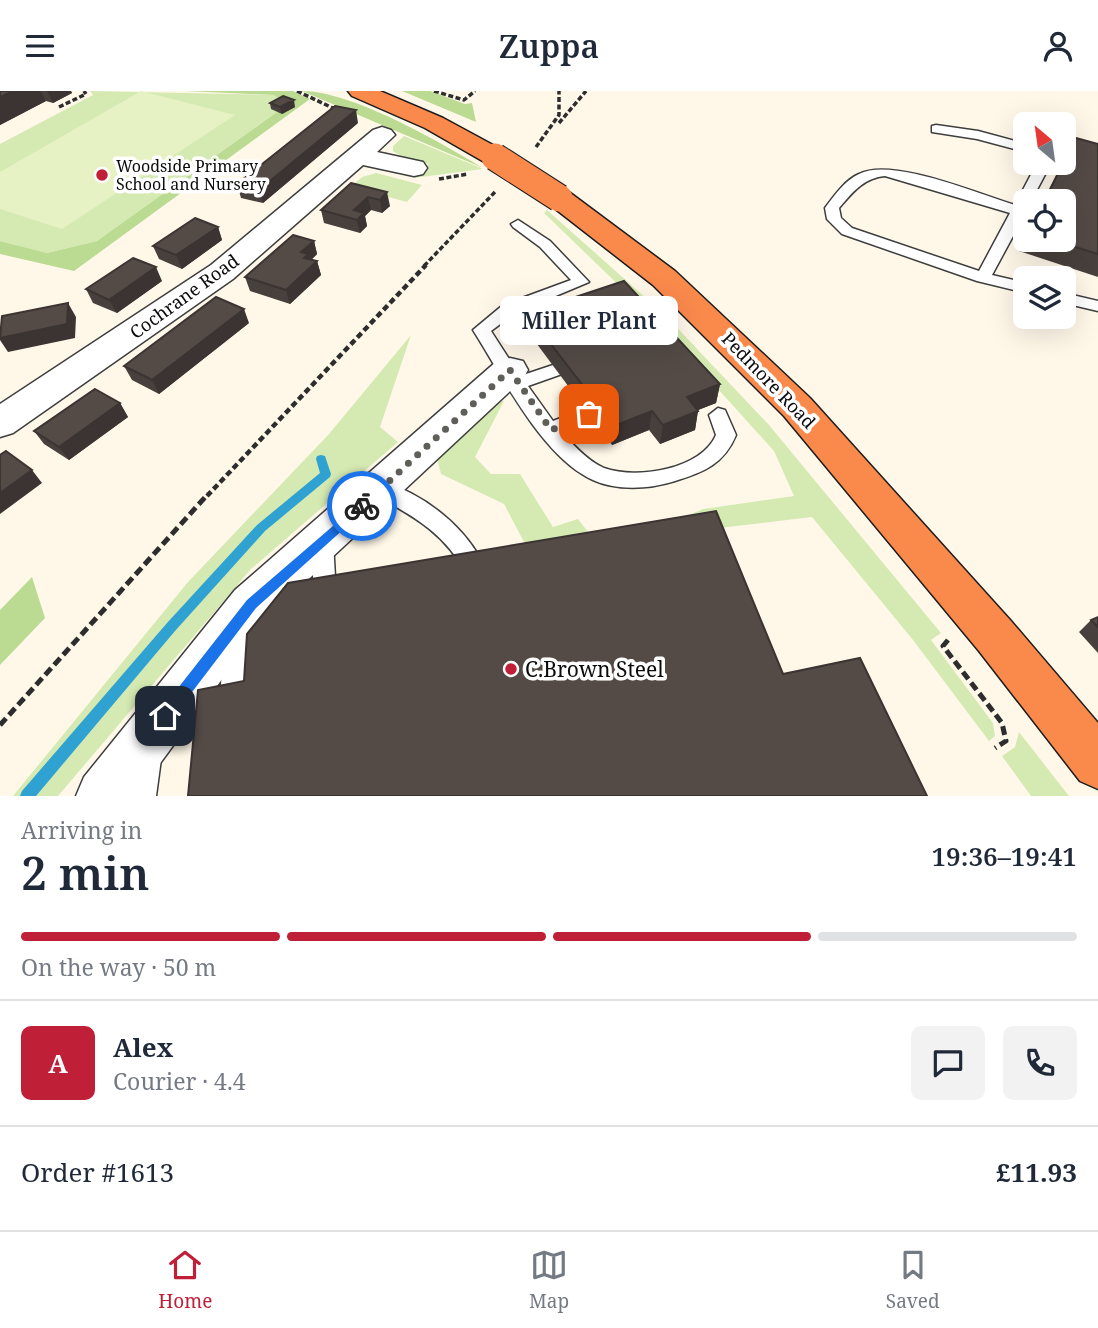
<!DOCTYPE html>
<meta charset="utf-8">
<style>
:root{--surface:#fff;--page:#f2f2f3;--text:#1f2937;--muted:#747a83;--line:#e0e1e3;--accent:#bf1f37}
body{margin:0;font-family:"Noto Serif",serif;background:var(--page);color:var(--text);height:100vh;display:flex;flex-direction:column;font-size:26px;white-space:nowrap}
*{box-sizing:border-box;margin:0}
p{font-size:23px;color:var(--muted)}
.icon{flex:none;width:38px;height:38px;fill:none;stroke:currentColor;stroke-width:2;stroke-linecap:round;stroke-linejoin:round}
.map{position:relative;height:705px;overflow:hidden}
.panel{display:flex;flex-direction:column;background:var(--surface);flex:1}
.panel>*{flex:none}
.needle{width:46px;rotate:331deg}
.tools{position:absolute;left:1013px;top:21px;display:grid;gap:14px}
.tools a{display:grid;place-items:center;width:63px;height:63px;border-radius:10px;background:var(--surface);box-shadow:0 7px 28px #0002;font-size:35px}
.pin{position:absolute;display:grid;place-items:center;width:60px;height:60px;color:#fff;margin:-30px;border-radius:14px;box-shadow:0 4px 10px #0006}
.courier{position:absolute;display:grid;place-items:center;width:70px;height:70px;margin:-35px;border:5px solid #1a73e8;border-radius:50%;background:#fff;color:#222;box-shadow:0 2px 9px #0007}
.bubble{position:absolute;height:49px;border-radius:10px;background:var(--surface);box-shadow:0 7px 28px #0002;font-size:23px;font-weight:600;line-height:49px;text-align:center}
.overview em{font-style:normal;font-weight:600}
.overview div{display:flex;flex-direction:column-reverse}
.overview{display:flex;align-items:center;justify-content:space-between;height:119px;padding:0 21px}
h1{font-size:46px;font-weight:600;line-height:52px}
.bar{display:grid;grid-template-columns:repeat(4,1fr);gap:10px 7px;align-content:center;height:84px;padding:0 21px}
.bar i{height:9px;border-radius:5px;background:var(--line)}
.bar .selected{background:var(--accent)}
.bar p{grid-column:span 4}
.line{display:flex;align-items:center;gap:18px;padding:0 21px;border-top:2px solid var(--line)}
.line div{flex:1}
.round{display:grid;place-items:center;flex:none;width:74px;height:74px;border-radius:10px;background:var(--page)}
header{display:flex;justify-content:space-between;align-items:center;height:91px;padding:0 21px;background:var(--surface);font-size:32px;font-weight:600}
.tab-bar{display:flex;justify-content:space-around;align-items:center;height:98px;border-top:2px solid var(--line);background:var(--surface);font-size:19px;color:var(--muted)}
.tab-bar a{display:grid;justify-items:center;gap:4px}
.tab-bar .selected{color:var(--accent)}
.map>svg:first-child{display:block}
</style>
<header><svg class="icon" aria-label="menu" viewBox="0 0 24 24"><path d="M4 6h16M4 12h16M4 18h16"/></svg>Zuppa<svg class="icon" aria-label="person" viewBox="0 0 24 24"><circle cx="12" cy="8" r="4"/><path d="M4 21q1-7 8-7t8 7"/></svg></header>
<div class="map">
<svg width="1098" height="705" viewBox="0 0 1098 705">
<rect width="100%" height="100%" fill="#fff8e9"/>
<!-- green -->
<path fill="#d5eab2" d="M90,0L275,4L285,12L277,21L97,150L47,162L0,150V53L93,4Z
M404,45L483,78L414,87L429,73L406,68L393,60V55Z
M376,82L422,94L407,111L351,96L362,86Z
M547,119L665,224L769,334L941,542L931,549L993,632L995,645L989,650L913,549L812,426L711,438L533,468L504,413L441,383L437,367L492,313L504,310L475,366L491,383H520L553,436L578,428L595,450L645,442L703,418L794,405L774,360L661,235L544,122Z
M411,244L380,336L398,351L251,478L58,705H13L188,491L329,343Z
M1019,641L1069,705H1031L1002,665L1015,656Z"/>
<!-- forest -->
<path fill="#badb91" d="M186,0H293L310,8L74,180L0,163V150L47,162L97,150L277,21L285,12L274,4Z
M302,0C352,0 440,51 483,77Z
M402,0H430L465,13L472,12L476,31Z
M32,486L45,527L0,574V519Z"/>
<!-- pitch -->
<path fill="#e6f1c4" d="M141,0L235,24L62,138L0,118V81Z"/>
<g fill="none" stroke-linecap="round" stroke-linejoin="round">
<!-- stream -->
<path fill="#30a2d2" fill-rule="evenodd" d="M321,364L325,365L331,383L330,386L265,440L175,540L36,705H20L22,700L167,532L257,434L320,382L316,368L317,365Z"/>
<defs>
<path id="lane" d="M936,34L978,40L1026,53V61L977,48L932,41V35Z
M1034,72H1046L1049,76L1031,110H1026V121L992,184L1026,192V202L977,190L842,143L827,128L825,117C834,105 845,89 859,83C892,66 978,103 1015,114L1035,76ZM885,85L1010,122L979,180L852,137L841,127L839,117C852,102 863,87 885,85Z
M518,129L550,150L589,191L515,222L491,240L520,285L556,273L562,275L565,279L562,283L528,295L553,330L589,316L596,318L598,323L596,328L563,342C574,355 588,370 604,377C637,389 702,378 716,344L709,324L718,317L725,319L736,344C724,373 704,381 675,390C646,399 609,401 582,383C537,355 501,283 473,239L503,214L571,189L540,156L513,136L511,133Z
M1064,202L1098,210V220L1064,212Z
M382,390C427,405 466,436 486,478L483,485L475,487L467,485C447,443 413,425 375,404L372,398L375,392Z
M322,441L330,444L333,450L336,504L333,511L325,514L317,511L314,504L311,450L314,444Z
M236,534L244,537L248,545L244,610L241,618L232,622L223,618L220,610L224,545L228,537Z
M148,655L157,659L161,668L156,705H130L139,659Z"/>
<path id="street" d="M382,36L391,39L395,44L377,61L423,71L427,77L423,83L414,85L363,74L233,188L13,342L0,346V313L211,174L373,39Z
M510,267L523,270L528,279L523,288L267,527L136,705H76L84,686L235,499L497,270Z"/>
<path id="highway" d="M348,0H380L443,27L504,60L508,66L504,72H486L425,37L352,5Z
M559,99L569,101L675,180L810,307L1011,530L1098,632V698L1080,690L979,560L784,325L653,194L549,113L545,107L549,101Z"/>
</defs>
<!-- lane casing -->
<use href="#lane" stroke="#3e3e3e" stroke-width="3"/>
<!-- street casing -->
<use href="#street" stroke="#3e3e3e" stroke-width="3"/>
<!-- highway casing -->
<use href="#highway" stroke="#1c1c1c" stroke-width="3"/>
<!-- path-far2 -->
<path stroke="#2d2d2d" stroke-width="3.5" stroke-dasharray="5 2.5" stroke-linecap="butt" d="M297,0L337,19
M434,0L464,9L475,0
M59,16L86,3L84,0
M559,32L586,0
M536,56L559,24V0
M439,88L468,83
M424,175L495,101"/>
<!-- path-far1 -->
<path stroke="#2d2d2d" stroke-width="4.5" stroke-dasharray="6 3.5" stroke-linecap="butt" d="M207,405L426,174"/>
<!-- path -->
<path stroke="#2d2d2d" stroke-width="5" stroke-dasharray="9 4.5" stroke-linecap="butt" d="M948,549L943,555L1002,632L1006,650L995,657
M0,634L208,403"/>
<!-- lane -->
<use href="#lane" fill="#fff" fill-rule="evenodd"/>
<!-- street -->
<use href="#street" fill="#fff" fill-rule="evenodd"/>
<!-- highway -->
<use href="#highway" fill="#fa894c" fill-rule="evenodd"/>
<defs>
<path id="highway-bridge" d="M495,66L559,107"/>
</defs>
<!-- highway-bridge casing -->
<use href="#highway-bridge" stroke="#1c1c1c" stroke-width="29" stroke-linecap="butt"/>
<!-- highway-bridge -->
<use href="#highway-bridge" stroke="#fa894c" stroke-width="27"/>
</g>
<!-- wall -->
<path fill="#48403d" d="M0,0H71L72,2L53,12L46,10L0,34Z
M270,12L295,16L282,23L271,18Z
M358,32L263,112L241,107L237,93Z
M1076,47L1098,53V186L1019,160L1026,147V149H1064V110H1044L1062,72H1064V69Z
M351,92L390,115L382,122L371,119L365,125L367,135L360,142L324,132L321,119Z
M218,136L222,149L182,178L159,168L153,155Z
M314,150L317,163L311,169L317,170L321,184L290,213L250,200L245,186Z
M162,190L117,222L93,212L86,198Z
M527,222L720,293L716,312L698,319L695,339L660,353L649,339L612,354L528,241Z
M249,232L159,303L132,289L124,275Z
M120,312L128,326L69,369L44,353L34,340Z
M1098,526V562L1079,541L1091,529Z"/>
<!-- shaded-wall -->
<path fill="#3b3432" d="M13,0H41L46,10L0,34V6Z
M47,0H71L72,2L53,12Z
M294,9L295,16L282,23L280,16Z
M356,19L358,32L263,112L259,99Z
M387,101L390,115L382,122L380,109Z
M368,106L371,119L365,125L367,135L360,142L354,119Z
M218,136L222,149L182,178L176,164Z
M314,150L317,163L310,170H317L321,184L290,213L286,199L301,161Z
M156,176L162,190L117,222L109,209Z
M68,212L76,226L75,247L8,261L0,249V247Z
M244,218L249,232L159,303L152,289Z
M720,293L716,312L683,325L687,306Z
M120,312L128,326L69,369L59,356Z
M652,320L649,339L612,354L614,335Z
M698,320L695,339L660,353L663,334Z
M32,379L42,392L0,423V402Z"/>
<!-- building -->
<path fill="#544b47" stroke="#3b3432" stroke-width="2" d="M0,0H13L0,6Z
M283,5L294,9L280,16L270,12Z
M335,15L356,19L259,99L237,93Z
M1076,47L1098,53V163L1053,149H1064V110H1044Z
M351,92L387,101L380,109L368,106L354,119L364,122L357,129L321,119Z
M195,127L218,136L176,164L153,155Z
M293,144L314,150L301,161L308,163L304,167L317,170L286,199L245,186Z
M133,167L156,176L109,209L86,198Z
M624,190L720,293L687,306L698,320L663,334L652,320L614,335L527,222Z
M216,206L244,218L152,289L124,275Z
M68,212L67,233L0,247L2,225Z
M95,298L120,312L59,356L34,340Z
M6,360L32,379L0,402V364Z
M716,420L783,583L860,567L927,705H188L198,599L244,590L247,543L288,492Z
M1098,526V536L1091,529Z"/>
<!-- route -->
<path fill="#1a73e8" d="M362,410L368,415L366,418L256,517L170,630H160V620L247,509Z"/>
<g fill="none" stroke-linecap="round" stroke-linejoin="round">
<!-- done -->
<path stroke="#605e59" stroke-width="7" stroke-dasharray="0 12.6" d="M362,415L510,279L551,339L589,323"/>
</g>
<!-- markers -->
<g fill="#bf1f37" stroke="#fff" stroke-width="2.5">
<circle cx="102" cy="84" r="7"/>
<circle cx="511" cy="578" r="7"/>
</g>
<g text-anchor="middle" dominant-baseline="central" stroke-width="7" stroke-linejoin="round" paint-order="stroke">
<!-- far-poi labels -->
<g font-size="16" fill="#0b0b0b" stroke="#fff" text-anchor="start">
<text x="116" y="75">Woodside Primary<tspan x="116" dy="18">School and Nursery</tspan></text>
</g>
<!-- street labels -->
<g font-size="18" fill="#0b0b0b" stroke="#fff">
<text transform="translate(184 205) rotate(-36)">Cochrane Road</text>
<text transform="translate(769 289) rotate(46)">Pedmore Road</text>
</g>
<!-- near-poi labels -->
<g font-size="21" fill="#0b0b0b" stroke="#fff" text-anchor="start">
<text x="525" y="578">C.Brown Steel</text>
</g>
</g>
</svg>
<div class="tools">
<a><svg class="needle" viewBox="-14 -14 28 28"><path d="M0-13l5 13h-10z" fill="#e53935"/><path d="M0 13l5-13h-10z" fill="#747a83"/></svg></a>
<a><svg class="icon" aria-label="locate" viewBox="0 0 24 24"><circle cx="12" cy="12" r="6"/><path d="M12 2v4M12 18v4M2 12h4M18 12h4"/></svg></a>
<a><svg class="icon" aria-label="layers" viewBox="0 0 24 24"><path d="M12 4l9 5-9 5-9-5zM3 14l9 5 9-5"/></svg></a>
</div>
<div class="pin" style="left:589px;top:323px;background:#ea580c"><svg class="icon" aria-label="bag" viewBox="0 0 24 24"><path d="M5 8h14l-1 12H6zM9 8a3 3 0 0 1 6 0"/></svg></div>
<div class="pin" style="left:165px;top:625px;background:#1f2937"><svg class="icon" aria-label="home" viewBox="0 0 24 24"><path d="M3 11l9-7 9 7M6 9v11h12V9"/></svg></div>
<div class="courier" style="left:362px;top:415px"><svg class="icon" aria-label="bike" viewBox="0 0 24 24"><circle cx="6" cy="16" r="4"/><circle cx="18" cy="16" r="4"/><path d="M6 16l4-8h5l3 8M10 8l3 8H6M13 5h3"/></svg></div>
<div class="bubble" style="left:500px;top:205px;width:178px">Miller Plant</div>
</div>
<section class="panel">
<div class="overview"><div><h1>2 min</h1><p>Arriving in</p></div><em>19:36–19:41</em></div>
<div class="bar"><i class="selected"></i><i class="selected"></i><i class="selected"></i><i></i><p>On the way · 50 m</p></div>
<div class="line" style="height:126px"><b class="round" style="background:var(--accent);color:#fff">A</b><div><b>Alex</b><p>Courier · 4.4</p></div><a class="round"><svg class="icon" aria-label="chat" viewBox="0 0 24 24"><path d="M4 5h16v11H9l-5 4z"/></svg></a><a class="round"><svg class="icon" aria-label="phone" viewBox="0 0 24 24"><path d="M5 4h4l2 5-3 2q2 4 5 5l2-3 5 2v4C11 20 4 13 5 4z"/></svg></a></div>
<div class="line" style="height:91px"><div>Order #1613</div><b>£11.93</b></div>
</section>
<nav class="tab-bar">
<a class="selected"><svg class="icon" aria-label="home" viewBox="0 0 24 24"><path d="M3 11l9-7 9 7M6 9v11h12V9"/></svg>Home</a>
<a><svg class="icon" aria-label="map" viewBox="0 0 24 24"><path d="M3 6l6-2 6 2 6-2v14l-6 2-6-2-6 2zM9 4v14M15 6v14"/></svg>Map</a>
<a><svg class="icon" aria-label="saved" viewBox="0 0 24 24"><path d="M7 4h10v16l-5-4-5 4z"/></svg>Saved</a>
</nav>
